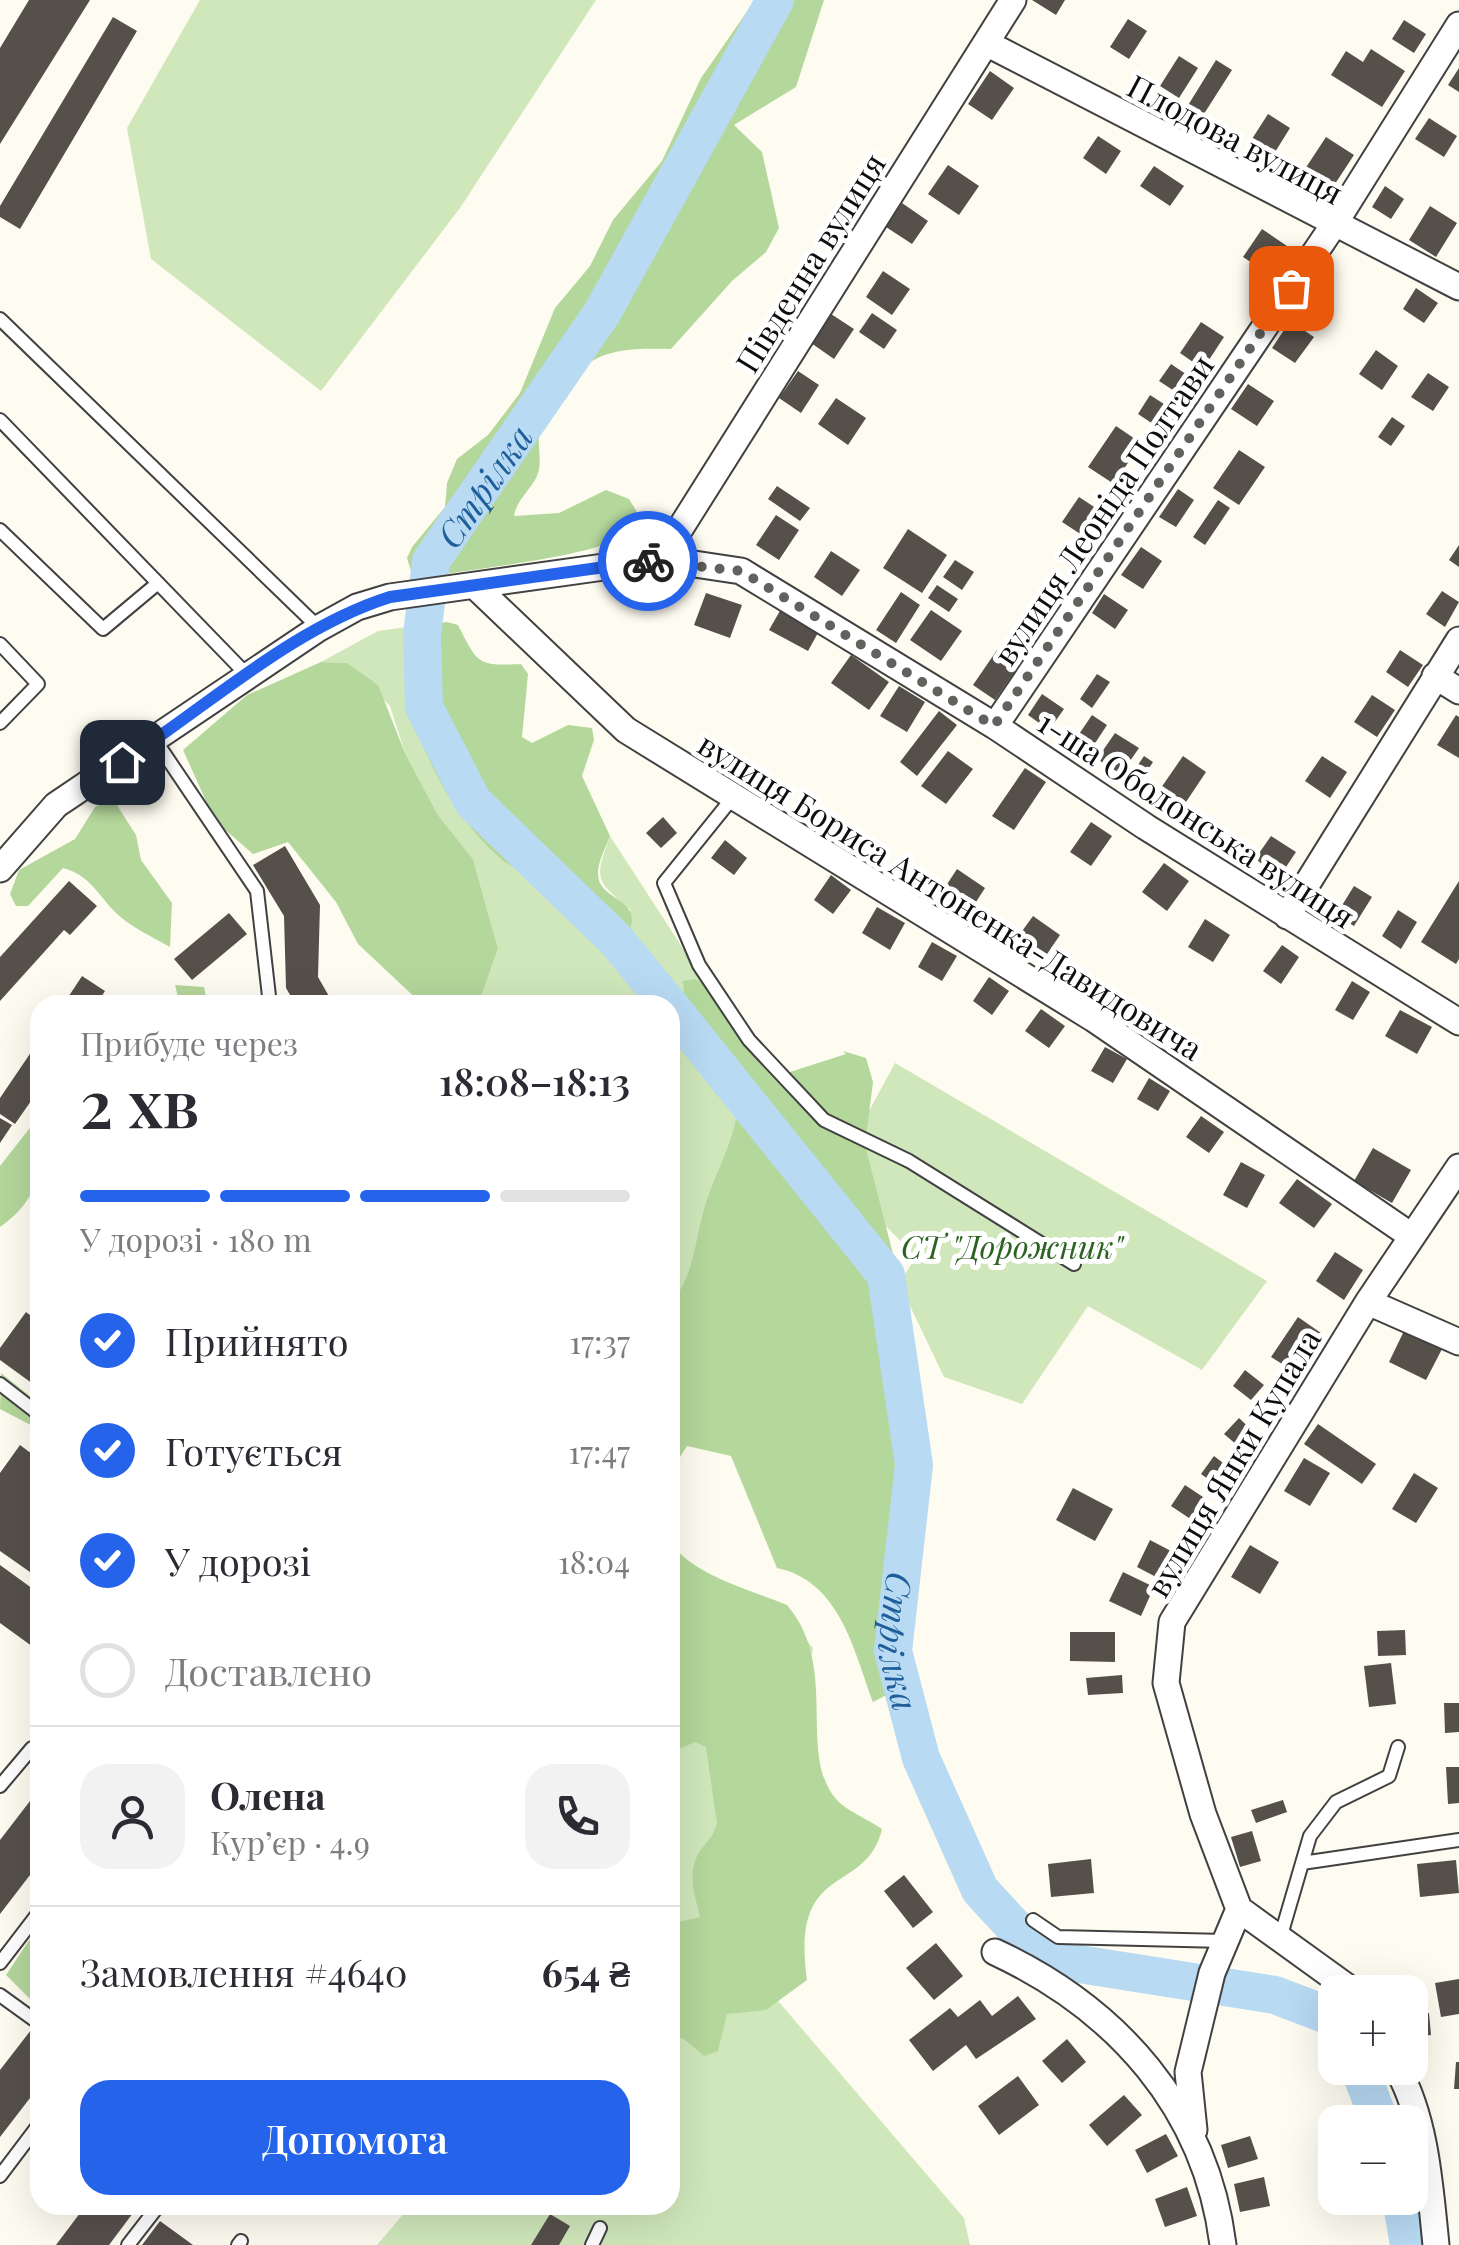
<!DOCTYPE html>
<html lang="uk">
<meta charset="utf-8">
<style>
:root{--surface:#fff;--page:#f2f2f3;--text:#2b2b33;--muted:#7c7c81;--line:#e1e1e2;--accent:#2563eb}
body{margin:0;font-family:"Playfair Display",serif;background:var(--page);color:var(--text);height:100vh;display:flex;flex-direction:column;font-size:38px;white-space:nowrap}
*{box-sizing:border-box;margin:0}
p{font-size:32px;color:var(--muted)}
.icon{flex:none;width:55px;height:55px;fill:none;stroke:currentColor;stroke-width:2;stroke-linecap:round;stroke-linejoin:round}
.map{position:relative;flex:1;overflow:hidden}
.panel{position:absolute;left:30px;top:995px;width:650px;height:1220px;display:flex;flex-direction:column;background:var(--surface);border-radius:30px;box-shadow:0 10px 40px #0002}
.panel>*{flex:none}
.fabs{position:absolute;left:1318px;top:1975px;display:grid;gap:20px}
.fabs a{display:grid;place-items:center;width:110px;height:110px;border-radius:20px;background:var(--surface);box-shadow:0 10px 40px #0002;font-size:50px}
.pin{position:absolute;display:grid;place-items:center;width:85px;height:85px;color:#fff;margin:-42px;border-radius:20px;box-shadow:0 5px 15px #0006}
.courier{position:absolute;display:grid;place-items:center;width:100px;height:100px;margin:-50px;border:8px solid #2563eb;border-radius:50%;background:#fff;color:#222;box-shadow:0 2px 12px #0007}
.overview em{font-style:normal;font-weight:600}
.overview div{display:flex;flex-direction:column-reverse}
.overview{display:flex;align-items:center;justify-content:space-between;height:170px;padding:0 50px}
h1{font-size:65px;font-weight:600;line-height:75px}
.bar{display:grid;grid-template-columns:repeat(4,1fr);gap:15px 10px;align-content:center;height:120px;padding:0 50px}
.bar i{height:12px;border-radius:8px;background:var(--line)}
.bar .on{background:var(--accent)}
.bar p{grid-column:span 4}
.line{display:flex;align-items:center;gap:25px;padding:0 50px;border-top:2px solid var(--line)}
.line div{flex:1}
.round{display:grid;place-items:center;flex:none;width:105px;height:105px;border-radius:30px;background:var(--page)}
ol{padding:0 50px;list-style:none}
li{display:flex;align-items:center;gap:30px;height:110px}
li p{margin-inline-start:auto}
li .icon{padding:10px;border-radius:50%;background:var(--accent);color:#fff;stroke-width:4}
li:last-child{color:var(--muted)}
li i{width:55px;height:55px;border:5px solid var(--line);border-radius:50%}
.primary-button{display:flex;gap:20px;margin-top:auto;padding:20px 50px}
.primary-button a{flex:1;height:115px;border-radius:30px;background:var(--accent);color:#fff;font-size:40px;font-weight:600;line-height:115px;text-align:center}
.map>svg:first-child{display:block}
</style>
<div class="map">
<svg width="1459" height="2245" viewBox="0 0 1459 2245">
<rect width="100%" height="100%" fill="#fefcf0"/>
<!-- green -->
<path fill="#d0e7bb" d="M200,0H596L460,208L321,391L151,259L127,128Z
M421,625L409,646L507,864L532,875L592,929L631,910C595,880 594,880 610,836L706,984L683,982C686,1046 683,1066 738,1105C734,1144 713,1175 703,1212C695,1241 694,1270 677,1295H670V1005H478L498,949L473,859L438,815L405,753L390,706L347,663L321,662L378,631Z
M895,1063L1267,1281L1202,1370L1088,1306L1022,1404L944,1377L899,1283L916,1257L835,1174Z
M670,1562L779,1606L813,1648L761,1981L964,2218L970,2245H377L411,2205H670Z"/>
<!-- forest -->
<path fill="#b4d79b" d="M755,0H824L796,87L734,125L762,152L779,228L766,252L732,281L671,349C619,348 589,349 557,396C550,407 541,417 539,430C537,444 543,463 537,476C530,491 517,499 514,516L559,513L606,490L629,499L643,522C620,558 467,567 421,579L411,571L407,558L412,547L445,507L447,483L457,459L488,435L520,393L555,308L590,266L613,220L662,161L701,78Z
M447,622L458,625C478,664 477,666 521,664L528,674L522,737L532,743L568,725L592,728L594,740L582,776L610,836C606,847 597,863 598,875C600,903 645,896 628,935C617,933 600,934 591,928C569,916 554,891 534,876C525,870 514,869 506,863C447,816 381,697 421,625Z
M321,662L347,663L378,685L405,753L438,815L473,859L498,949L478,1005H423L358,944L336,902L288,842L253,854L215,821L183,750L247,695Z
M113,799L136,835L141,860L172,903L170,947C153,937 130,927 116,913C98,895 90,875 63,868L28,906H16L10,894L19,870L75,839L95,807Z
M695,979L706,984L787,1073L846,1054L843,1051L866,1058L873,1082L865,1145L909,1316L911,1415L920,1518L906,1568L898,1689L873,1702C854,1651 840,1581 777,1568L731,1456L687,1446L674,1466L670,1487V1295H677C694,1269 695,1241 703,1212C713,1175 734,1144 738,1105C683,1066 686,1046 683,981Z
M175,985L204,987L208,1005H180Z
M40,1115C40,1165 45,1195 0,1227V1166Z
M1,1373L40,1404V1430L0,1409Z
M670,1541C691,1575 751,1590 787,1605C840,1667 797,1753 836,1799C845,1810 869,1820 882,1829C866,1897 790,1859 807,1980L766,2010L727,2014L718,2051L704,2056L684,2039L670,2036V1924L700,1917C695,1894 686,1873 700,1851C707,1841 714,1836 717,1823L706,1747L695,1742L670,1753Z
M40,1924V2009L6,1975Z"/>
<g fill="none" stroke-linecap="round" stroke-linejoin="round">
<!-- river -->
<g stroke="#b8daf3" stroke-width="38">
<path id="s1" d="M669,1005L616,940L473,802L424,707L422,635L431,561L602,313L775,0"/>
<path id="s2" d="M670,1006L886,1275L914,1465L893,1651L921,1758L980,1890L1017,1930L1073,1963L1275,1995L1335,2018"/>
<path d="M1359,2068L1380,2122"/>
<path d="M1401,2198L1409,2245"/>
</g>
</g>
<!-- building -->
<path fill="#56504b" d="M29,0H90L0,144V48Z
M1032,0H1065L1056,15Z
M113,17L137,31L20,229L0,217V206Z
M1128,19L1147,31L1129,59L1110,47Z
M1404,20L1426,34L1414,53L1392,39Z
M1371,49L1405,71L1382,107L1331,75L1346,51L1363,62Z
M1179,56L1198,68L1179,98L1160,86Z
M1216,60L1232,70L1202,117L1187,107Z
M1459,68V92L1448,85Z
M990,71L1014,88L992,120L968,104Z
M1268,114L1290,128L1272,157L1250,142Z
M1429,118L1457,136L1444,157L1415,139Z
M1098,136L1121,151L1106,174L1083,158Z
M1326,137L1354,155L1331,190L1303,172Z
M948,165L979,186L959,215L928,194Z
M1154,166L1184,186L1170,206L1140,186Z
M1385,186L1404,199L1391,219L1372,207Z
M902,203L928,221L912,244L886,227Z
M1430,206L1457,223L1436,257L1409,240Z
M1262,229L1287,246L1269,274L1243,257Z
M883,271L910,289L892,315L866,297Z
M1321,280L1334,289L1317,315L1303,306Z
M1416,288L1438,303L1424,323L1403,309Z
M872,313L897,330L884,349L859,332Z
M831,314L854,329L834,359L811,343Z
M1290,321L1314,337L1295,363L1272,348Z
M1201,322L1224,337L1203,369L1180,353Z
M1376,350L1398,366L1382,390L1359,374Z
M1171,364L1202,385L1191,402L1159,381Z
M798,371L819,385L801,413L779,398Z
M1428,373L1449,387L1433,411L1411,397Z
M1248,384L1274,401L1257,426L1231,409Z
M1150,395L1178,413L1165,432L1138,414Z
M836,398L866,418L848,445L818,424Z
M1392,417L1405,426L1391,446L1378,437Z
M1116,426L1141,443L1114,484L1088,467Z
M1239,450L1265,467L1239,505L1213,488Z
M777,486L810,508L800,521L768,499Z
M1178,489L1194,500L1176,527L1159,517Z
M1079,497L1105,514L1088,539L1062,522Z
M1218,500L1230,508L1205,545L1193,537Z
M776,515L799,530L779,560L756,545Z
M908,529L947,555L922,593L883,568Z
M1459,545V567L1449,560Z
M1141,547L1162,561L1143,589L1121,575Z
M831,551L860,570L842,596L814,577Z
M955,560L974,572L962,590L943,577Z
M937,585L958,599L949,612L928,598Z
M1442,591L1459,602L1445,627L1426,614Z
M901,592L920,605L896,643L876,630Z
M706,593L742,605L730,638L694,625Z
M1104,594L1128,610L1115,629L1092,613Z
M781,609L819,631L808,651L769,630Z
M931,610L962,631L941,661L910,640Z
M997,650L1019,665L995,700L973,685Z
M1400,650L1423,665L1408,687L1386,672Z
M851,655L889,682L869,710L831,683Z
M1097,674L1110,682L1092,708L1080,699Z
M899,686L925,702L907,732L880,716Z
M1042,694L1064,709L1049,730L1028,715Z
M1372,695L1395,710L1377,737L1354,722Z
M939,711L957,725L917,776L900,762Z
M1092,715L1107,725L1086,757L1071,746Z
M1456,715L1459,717V758L1437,745Z
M1115,733L1139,748L1121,774L1097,759Z
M948,751L973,769L946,804L921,786Z
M1144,756L1153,762L1137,787L1127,781Z
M1183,756L1206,772L1178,814L1154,798Z
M1322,756L1347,772L1330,798L1305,781Z
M1025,768L1046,782L1014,830L992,816Z
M663,817L677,833L661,848L646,833Z
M1091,822L1112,836L1091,866L1070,852Z
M1271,836L1296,852L1280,876L1255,859Z
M725,840L747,858L734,875L711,858Z
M285,846L320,905L318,977L334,1005H296L286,988L284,916L253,865Z
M1164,863L1189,881L1167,911L1142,892Z
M957,869L985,888L967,916L938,898Z
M831,875L851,890L833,914L814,900Z
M69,881L97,906L70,935L64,930L0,1001V957Z
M1459,881V959L1456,964L1421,942Z
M1354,886L1372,897L1354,926L1336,915Z
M877,907L905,923L890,950L862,933Z
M1398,910L1417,922L1401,949L1382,936Z
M229,913L247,934L192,980L174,959Z
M1033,916L1060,935L1043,960L1015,941Z
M1205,919L1230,935L1213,962L1188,947Z
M932,942L957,956L942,981L918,967Z
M1282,945L1299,957L1281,984L1263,971Z
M82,976L105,991L96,1005H63Z
M989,977L1009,991L992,1015L973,1001Z
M1352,981L1370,992L1353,1020L1335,1010Z
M241,996L245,1005H222Z
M1041,1009L1065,1026L1049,1048L1025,1031Z
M1400,1010L1432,1027L1417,1054L1385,1036Z
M40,1039V1088L15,1124L0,1114V1098Z
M1105,1047L1127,1059L1113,1083L1091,1071Z
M1149,1078L1170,1091L1158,1111L1137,1099Z
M1201,1116L1224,1132L1209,1153L1186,1137Z
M0,1118L12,1125L0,1143Z
M1373,1148L1411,1170L1392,1203L1354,1181Z
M1241,1162L1265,1175L1247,1208L1223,1195Z
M1297,1179L1332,1204L1314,1228L1279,1203Z
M1335,1252L1363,1270L1344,1300L1316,1281Z
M26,1312L40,1323V1389L0,1360V1348Z
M1298,1317L1321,1333L1295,1372L1271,1357Z
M1404,1331L1442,1349L1426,1380L1389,1362Z
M1245,1370L1264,1385L1251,1400L1233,1386Z
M1239,1418L1258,1436L1244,1451L1224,1434Z
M1318,1424L1376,1464L1362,1484L1304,1444Z
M20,1445L40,1460V1579L0,1551V1473Z
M1214,1456L1235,1472L1222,1489L1201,1474Z
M1304,1458L1330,1473L1310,1506L1284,1491Z
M1414,1473L1438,1488L1416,1523L1392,1509Z
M1185,1485L1209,1501L1195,1522L1171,1506Z
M1073,1488L1113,1509L1095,1541L1056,1520Z
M1150,1540L1171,1551L1158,1578L1137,1567Z
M1250,1545L1279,1562L1260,1594L1231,1577Z
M0,1565L40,1594V1652L0,1623Z
M1123,1572L1154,1587L1141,1616L1109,1601Z
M1405,1630L1406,1655L1378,1656L1377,1631Z
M1070,1632H1115V1662L1070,1661Z
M1391,1663L1396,1704L1369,1707L1364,1666Z
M1122,1675L1123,1693L1088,1695L1086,1678Z
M1444,1703H1459V1732L1445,1733Z
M1446,1767H1459V1803L1448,1804Z
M40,1788V1862L0,1914V1840Z
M1283,1800L1287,1812L1256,1823L1251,1810Z
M1252,1831L1261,1861L1240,1867L1231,1837Z
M1091,1859L1094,1893L1051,1897L1048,1864Z
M1456,1860L1459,1893L1420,1897L1417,1864Z
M904,1875L933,1912L913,1928L884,1891Z
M936,1943L963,1976L934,2000L906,1968Z
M1459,1979V2014L1441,2017L1435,1983Z
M1018,1996L1036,2019L976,2059L966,2045L933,2071L909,2040L950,2008L958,2017L980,2000L992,2016Z
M1429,2013L1431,2035L1410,2037V2014Z
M31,2030L40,2038V2085L0,2137V2070Z
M1067,2039L1086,2062L1062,2083L1042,2061Z
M1456,2062H1459V2089H1454Z
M1018,2076L1039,2105L999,2135L978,2106Z
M1124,2095L1142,2115L1107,2146L1089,2125Z
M1166,2134L1178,2156L1147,2173L1135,2150Z
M1250,2136L1258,2159L1228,2168L1221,2145Z
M1264,2177L1270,2206L1240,2212L1234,2184Z
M1187,2187L1197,2216L1165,2227L1155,2199Z
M86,2205H139L109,2245H56Z
M449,2205H470L458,2214Z
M550,2214L570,2226L559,2245H531Z
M160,2221L193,2245H142Z"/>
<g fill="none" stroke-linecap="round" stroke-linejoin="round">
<defs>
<path id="lane" d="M0,319L319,628
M0,420L248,676
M0,530L103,629L158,583
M0,644L38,684L0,723
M155,740L257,891L270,1005
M734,796L664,883L699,965L749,1040L824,1120L909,1161L1074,1264
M0,1384L40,1415
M0,1786L32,1748L40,1754
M1302,1863L1459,1840
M1033,1920L1058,1937L1225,1941
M1281,1935L1310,1836L1336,1802L1389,1776L1398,1747
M0,1963L40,1911
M0,1995L40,2024
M0,2176L40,2123
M128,2245L159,2205
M238,2245L241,2241
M592,2245L600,2228"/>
<path id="street" d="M986,43L1459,287
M661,559L1013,0
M476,587L626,730L1094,1019L1410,1235
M1435,676L1459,691
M995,726L1333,226L1459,25
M0,869L56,805L319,628L357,607L390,597L661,559L741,571L995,726L1146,827L1459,1022
M1287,916L1459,640
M1368,1302L1459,1342
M995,1952C1117,2009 1206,2108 1223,2245
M1354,1992L1239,1909L1203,1814L1166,1683L1172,1622L1368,1302L1459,1167
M1397,2068C1426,2119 1430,2187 1436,2245
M1194,2130L1188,2072L1212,1973L1239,1909"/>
</defs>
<!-- lane casing -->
<use href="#lane" stroke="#414141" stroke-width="16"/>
<!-- street casing -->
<use href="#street" stroke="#414141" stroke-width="29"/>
<!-- lane -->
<use href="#lane" stroke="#fff" stroke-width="12"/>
<!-- street -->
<use href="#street" stroke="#fff" stroke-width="25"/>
</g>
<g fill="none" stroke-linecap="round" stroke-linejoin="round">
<!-- done -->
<path stroke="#62615d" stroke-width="10" stroke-dasharray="0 18" d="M648,561L741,571L994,726L1291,288"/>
<!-- route -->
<path stroke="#2563eb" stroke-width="12" d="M122,762C208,706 292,628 390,597L648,561"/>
</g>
<g text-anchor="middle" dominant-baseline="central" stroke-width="10" stroke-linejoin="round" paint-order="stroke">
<!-- street labels -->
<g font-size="32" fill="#0e0e0e" stroke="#fff">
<text transform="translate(1236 138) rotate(28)">Плодова вулиця</text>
<text transform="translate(809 262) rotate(-58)">Південна вулиця</text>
<text transform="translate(1102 509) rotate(-56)">вулиця Леоніда Полтави</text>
<text transform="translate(1197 818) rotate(33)">1-ша Оболонська вулиця</text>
<text transform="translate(951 895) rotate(32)">вулиця Бориса Антоненка-Давидовича</text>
<text transform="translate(1232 1462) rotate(-59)">вулиця Янки Купала</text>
</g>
<!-- park labels -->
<g font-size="32" font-style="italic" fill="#2c6322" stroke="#fff">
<text x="1012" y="1245">СТ "Дорожник"</text>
</g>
<!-- water labels -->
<g font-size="35" font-style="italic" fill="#1e5e9a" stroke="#fff">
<text stroke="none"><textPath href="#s1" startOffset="628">Стрілка</textPath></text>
<text stroke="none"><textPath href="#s2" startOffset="715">Стрілка</textPath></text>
</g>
</g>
</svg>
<div class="fabs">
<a>+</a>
<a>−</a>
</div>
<div class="pin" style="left:1291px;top:288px;background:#ea580c"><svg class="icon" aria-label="bag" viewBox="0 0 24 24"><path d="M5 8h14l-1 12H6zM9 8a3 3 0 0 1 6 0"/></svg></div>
<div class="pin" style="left:122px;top:762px;background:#1f2937"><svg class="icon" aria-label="home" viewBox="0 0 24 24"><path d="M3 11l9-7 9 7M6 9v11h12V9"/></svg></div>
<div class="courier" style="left:648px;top:561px"><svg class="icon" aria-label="bike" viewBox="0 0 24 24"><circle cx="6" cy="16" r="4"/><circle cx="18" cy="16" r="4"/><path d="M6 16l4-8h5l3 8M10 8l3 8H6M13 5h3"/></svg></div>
<section class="panel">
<div class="overview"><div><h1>2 хв</h1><p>Прибуде через</p></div><em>18:08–18:13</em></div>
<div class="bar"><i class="on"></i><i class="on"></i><i class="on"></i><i></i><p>У дорозі · 180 m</p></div>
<ol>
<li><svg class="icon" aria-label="check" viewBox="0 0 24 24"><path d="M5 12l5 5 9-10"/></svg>Прийнято<p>17:37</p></li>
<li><svg class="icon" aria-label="check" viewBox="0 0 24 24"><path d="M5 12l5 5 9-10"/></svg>Готується<p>17:47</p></li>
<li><svg class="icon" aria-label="check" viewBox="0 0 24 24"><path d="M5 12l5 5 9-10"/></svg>У дорозі<p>18:04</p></li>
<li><i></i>Доставлено</li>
</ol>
<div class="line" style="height:180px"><a class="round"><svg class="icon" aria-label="person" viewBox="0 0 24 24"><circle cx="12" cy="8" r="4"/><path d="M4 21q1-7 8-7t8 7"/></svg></a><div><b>Олена</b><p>Кур’єр · 4.9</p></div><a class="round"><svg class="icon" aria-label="phone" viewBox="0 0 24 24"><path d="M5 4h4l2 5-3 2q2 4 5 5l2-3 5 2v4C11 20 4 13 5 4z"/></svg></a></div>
<div class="line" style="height:130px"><div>Замовлення #4640</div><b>654 ₴</b></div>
<div class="primary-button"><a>Допомога</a></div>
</section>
</div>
